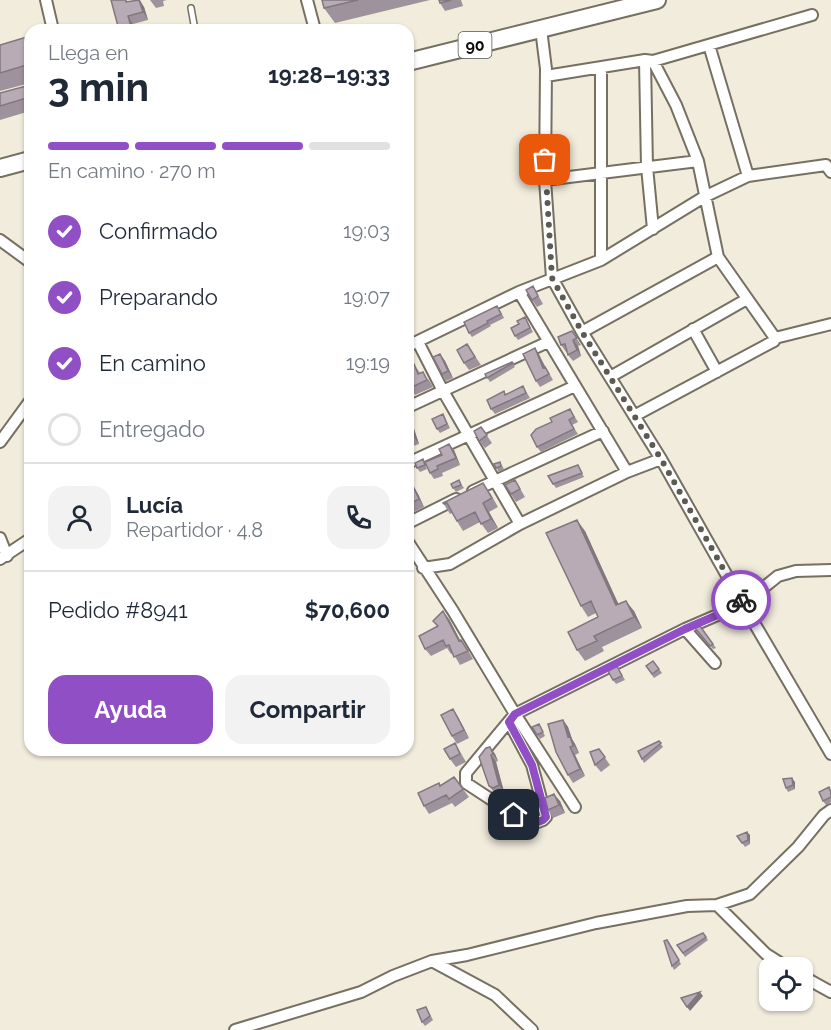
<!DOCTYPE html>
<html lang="es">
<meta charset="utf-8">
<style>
:root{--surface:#fff;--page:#f2f2f3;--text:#1f2937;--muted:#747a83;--line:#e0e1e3;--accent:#904fc4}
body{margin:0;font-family:Raleway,sans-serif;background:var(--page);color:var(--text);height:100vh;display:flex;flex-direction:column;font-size:22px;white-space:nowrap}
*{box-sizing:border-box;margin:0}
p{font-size:20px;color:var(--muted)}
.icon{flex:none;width:33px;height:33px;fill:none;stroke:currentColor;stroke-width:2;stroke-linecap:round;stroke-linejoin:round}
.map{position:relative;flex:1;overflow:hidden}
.side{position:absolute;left:24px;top:24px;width:390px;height:732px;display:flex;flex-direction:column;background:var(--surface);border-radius:18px;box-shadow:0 2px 4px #0004}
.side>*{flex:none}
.buttons{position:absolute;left:759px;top:957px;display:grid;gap:12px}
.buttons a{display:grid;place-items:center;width:54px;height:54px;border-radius:12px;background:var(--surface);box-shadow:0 2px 4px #0004;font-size:30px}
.pin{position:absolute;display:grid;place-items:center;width:51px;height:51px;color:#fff;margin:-26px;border-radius:12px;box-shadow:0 3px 9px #0006}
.courier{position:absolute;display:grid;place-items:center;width:60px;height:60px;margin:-30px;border:4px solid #904fc4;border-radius:50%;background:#fff;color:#222;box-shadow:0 2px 8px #0007}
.summary em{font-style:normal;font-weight:700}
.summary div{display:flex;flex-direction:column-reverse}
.summary{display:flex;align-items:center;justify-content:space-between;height:102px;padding:0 24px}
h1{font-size:39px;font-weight:700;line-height:45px}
.bar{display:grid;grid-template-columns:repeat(4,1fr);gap:9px 6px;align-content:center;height:72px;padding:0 24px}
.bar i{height:8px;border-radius:4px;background:var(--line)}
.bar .current{background:var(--accent)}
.bar p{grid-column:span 4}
.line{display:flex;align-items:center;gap:15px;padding:0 24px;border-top:2px solid var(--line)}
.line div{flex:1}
.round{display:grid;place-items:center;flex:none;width:63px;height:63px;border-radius:18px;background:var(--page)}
ol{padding:0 24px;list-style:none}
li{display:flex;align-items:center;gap:18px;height:66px}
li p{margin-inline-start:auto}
li .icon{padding:6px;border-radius:50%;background:var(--accent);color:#fff;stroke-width:4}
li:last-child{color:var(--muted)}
li i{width:33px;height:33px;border:3px solid var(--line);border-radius:50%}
.primary-button{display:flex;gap:12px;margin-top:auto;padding:12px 24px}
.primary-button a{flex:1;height:69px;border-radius:18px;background:var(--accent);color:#fff;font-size:24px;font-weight:700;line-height:69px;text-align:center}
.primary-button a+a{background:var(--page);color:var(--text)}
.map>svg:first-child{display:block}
</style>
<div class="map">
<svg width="831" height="1030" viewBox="0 0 831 1030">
<rect width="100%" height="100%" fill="#f2ecdd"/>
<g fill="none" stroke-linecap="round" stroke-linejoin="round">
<defs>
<path id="service" d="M191,8L195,30"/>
<path id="minor" d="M46,0L53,30
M307,0L315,30
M541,29L546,69L545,180L552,278L582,332L661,459L743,604L831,754
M709,45L748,176
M645,60L647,167L653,229
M653,61L676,105L698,161L718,257L775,338
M546,76L645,60L653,61L812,15
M545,180L698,161
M0,240L30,262
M601,260V67
M519,292L627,472
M693,329L717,372
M582,332L718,257
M418,342L443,391L520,524
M408,346L519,292L601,260L704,197L748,176L826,165L831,172
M610,377L747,299
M408,407L548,342
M634,416L774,341L775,338L831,324
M0,442L30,401
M408,463L575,386
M473,491L603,431
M408,523L456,499
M0,538L7,556
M408,542L453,611L515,714L575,807
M0,559L30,539
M423,568L450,564L520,524L627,472L661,459
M685,629L715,663
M509,722L532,765L546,817L543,820L530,825L466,783V773L515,714L685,629L743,604L778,576L796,571L831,570
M717,905L766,954L788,968
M432,961L495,995L532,1030
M802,976L831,992
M235,1030L361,992L393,976L432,961L467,955L596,923L687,906L717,905L750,894L798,847L824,815L831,810"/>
<path id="trunk" d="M408,62L657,0
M0,168L30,160"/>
</defs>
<!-- service casing -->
<use href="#service" stroke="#767063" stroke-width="8"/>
<!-- minor casing -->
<use href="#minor" stroke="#767063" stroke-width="14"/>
<!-- trunk casing -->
<use href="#trunk" stroke="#767063" stroke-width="20"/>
<!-- service -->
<use href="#service" stroke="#fff" stroke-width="5"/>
<!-- minor -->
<use href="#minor" stroke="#fff" stroke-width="10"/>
<!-- trunk -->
<use href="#trunk" stroke="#fff" stroke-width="16"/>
</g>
<!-- wall -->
<path fill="#9e939c" d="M111,0L129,1L140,0L144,7L148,20L133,24Z
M150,0H167L163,1L164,6L156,8Z
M322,0H430L335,23L324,8Z
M439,0H461L463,6L445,11L440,3Z
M27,37L30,41V83L0,91V45Z
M30,85V111L0,120V93Z
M533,286L543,304L537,307L532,300Z
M500,310L504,318L490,325L491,326L472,337L469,333Z
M527,321L533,332L518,340L515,336Z
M572,331L581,345L578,346L581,356L573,361L568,355L567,351L566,352L561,345Z
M467,344L481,365L469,370L464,363Z
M535,348L553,380L540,387L536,381Z
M440,354L445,361L453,378L446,381L442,374Z
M512,362L515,367L490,382L485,374Z
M414,364L420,373L429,380L433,387L415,395L411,389L408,390V366Z
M523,386L530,398L495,414L491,409L504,391L506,395Z
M570,409L578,422L572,425L578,434L541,452L537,447L552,422Z
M443,414L450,428L440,433L437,429Z
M408,419L413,426L419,444L408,448Z
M481,427L492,443L485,448L479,441Z
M449,444L454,450L460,465L442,473L443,476L434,479L430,473Z
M423,459L427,469L420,472L417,468Z
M500,462L504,469L499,472L494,464Z
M578,465L584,477L556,488L548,476Z
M515,480L525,497L516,502L511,494Z
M461,484L464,488L456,492L453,488Z
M413,486L418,494L424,507L408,515V488Z
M490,493L498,507L489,512L498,528L488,533L480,522L463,531L452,513L450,514L443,503Z
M585,531L618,604L634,611L642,628L602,647L604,651L585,661L577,650L598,617L596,613L588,617L581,606Z
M449,619L460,640L466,647L473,659L460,665L453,653L451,654L447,648L431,656L425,649L437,626L433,621Z
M700,626L716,648L713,649L695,628Z
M653,661L662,673L654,678L646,666Z
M617,666L625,680L616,684L613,680Z
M453,709L458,717L469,738L457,744L452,736Z
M563,720L568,727L572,739L575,744L579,753L575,755L585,776L573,783L568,775Z
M539,724L545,736L540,739L532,727Z
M659,741L663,747L644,763L642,759Z
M455,743L466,762L456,767L450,759Z
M490,747L495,754L498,761L496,762L504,792L497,795L494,792L489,786Z
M599,749L610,765L601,772L595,765Z
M795,782V789L788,792L786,788Z
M441,786L463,789L469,797L455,807L452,803L429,814L424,806Z
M831,790V802L826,805L823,801Z
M560,801L565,813L553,818L548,810Z
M747,832L750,835V844L745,847L737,836Z
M703,933L708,940L685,957L677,945Z
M667,940L681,964L674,970L672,966Z
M426,1007L433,1020L425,1026L422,1022Z"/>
<!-- shaded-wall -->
<path fill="#81787f" d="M139,0L144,7L148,20L143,12Z
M128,16L133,24L135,30H132Z
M573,340L578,346L581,356L577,350Z
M535,348L539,354L548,374L543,368Z
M440,354L445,361L453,378L448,371Z
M408,419L413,426L419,444L414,437Z
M449,444L454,450L460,465L456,458Z
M413,486L418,494L424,507L419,499Z
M483,503L489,512L498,528L491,519Z
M577,520L585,531L624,616L616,605Z
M626,601L634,611L642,628L634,617Z
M443,611L449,619L464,648L459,641Z
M453,709L458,717L469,738L464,730Z
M563,720L568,727L572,739L575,744L579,753L568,737Z
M490,747L495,754L498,761L493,754Z
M570,747L575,755L585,776L580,769Z
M491,755L496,762L504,792L499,785Z
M792,778L795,782V789L793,785Z
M554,794L560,801L565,813L559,805Z
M747,832L750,835V844L748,840Z
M700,992L703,996L690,1011L687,1007Z"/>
<!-- building -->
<path fill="#b8abb5" stroke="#81787f" stroke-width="1.5" d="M111,0H126V2L139,0L143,12L128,16L132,30H119Z
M322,0H358L324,8Z
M439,0H451L440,3Z
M27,37L30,48V64L0,73V45Z
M30,85V97L0,106V93Z
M533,286L538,296L532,300L526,290Z
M497,306L501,314L487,321L488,323L469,333L464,322Z
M525,317L530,328L515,336L511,328L519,324L517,321Z
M572,331L577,338L573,340L577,350L568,355L565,344L561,345L558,337Z
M467,344L475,357L464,363L457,350Z
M535,348L543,368L545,367L549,374L536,381L523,354Z
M440,354L448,371L442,374L433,357Z
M512,362L513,363L487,378L485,374Z
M414,364L418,374L423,372L427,380L410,388L408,384V366Z
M523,386L526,393L491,409L487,400L504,391L505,395Z
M570,409L574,417L569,420L574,429L537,447L531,435L536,429L552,422L550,418Z
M443,414L447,424L437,429L432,419Z
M408,419L414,437L408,439Z
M481,427L487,435L479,441L474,431Z
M449,444L456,458L437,466L438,469L430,473L425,462L442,455L439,449Z
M423,459L425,465L417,468L415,463Z
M500,462L501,466L496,468L494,464Z
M578,465L582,473L553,484L548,476Z
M459,480L461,485L453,488L451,484Z
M515,480L520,489L511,494L505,485Z
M483,483L492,498L483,503L491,519L481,524L475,512L457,521L447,503L444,504L443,503Z
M413,486L419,499L408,505V488Z
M577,520L616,605L626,601L634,617L594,636L597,641L577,650L568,632L598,617L591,601L581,606L546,533Z
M443,611L459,641L461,640L468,651L454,657L449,645L446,646L443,640L425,649L419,636L438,626L433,621Z
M700,626L713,644L710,646L695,628Z
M653,661L659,669L652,674L646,666Z
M617,666L622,676L613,680L608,671Z
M453,709L464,730L452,736L441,715Z
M563,720L568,737L570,736L573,746L570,747L580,769L568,775L556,752L548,724Z
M539,724L543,732L537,735L532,727Z
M659,741L661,743L642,759L638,751Z
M455,743L460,754L450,759L444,749Z
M490,747L493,754L491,755L499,785L493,788L489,786L479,757L486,748Z
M599,749L605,757L595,765L590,752Z
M454,777L463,789L449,799L446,795L424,806L418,793L439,783L440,786Z
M792,778L793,785L786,788L783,779Z
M829,787L831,793V797L823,801L819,792Z
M554,794L559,805L548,810L545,798Z
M747,832L748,840L742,843L737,836Z
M703,933L706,937L683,953L677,945Z
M667,940L679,960L672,966L664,941Z
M700,992L687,1007L681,998Z
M426,1007L430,1016L422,1022L417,1010Z"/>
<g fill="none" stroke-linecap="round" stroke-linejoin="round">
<!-- done -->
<path stroke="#5d5a52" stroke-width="6" stroke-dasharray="0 10.8" d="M545,160L552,278L582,332L661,459L741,600"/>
<!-- route -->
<path stroke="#904fc4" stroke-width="8" d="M514,815L530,825L543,820L546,817L532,765L509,722L515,714L685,629L743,604L741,600"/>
</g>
<g text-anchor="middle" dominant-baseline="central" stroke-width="5" stroke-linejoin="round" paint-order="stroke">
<!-- shield labels -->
<rect fill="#fff" stroke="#565451" stroke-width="1.5" x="458.5" y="32" width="33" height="26" rx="4.5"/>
<g font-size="16" font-weight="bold" fill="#0d0b07">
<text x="475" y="45">90</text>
</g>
</g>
</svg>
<div class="buttons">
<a><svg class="icon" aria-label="locate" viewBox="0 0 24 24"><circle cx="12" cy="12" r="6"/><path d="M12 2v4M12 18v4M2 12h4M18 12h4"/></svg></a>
</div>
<div class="pin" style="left:545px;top:160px;background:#ea580c"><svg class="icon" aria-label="bag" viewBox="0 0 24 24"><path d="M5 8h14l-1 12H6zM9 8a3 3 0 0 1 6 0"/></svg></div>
<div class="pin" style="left:514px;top:815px;background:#1f2937"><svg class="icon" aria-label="home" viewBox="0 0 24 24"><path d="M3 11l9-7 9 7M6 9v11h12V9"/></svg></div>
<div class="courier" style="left:741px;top:600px"><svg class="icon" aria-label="bike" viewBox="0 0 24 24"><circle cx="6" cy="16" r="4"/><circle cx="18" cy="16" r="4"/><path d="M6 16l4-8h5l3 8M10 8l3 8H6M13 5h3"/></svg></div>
<section class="side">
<div class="summary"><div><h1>3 min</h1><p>Llega en</p></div><em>19:28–19:33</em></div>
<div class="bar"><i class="current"></i><i class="current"></i><i class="current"></i><i></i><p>En camino · 270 m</p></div>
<ol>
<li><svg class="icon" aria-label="check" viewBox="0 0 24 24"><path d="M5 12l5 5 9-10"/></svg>Confirmado<p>19:03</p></li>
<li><svg class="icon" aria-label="check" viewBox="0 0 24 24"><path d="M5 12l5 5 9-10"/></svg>Preparando<p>19:07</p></li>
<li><svg class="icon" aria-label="check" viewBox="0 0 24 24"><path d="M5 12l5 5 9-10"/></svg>En camino<p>19:19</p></li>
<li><i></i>Entregado</li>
</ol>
<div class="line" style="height:108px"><a class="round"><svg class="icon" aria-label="person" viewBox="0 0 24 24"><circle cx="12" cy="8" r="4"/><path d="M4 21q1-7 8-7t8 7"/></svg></a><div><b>Lucía</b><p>Repartidor · 4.8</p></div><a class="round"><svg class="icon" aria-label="phone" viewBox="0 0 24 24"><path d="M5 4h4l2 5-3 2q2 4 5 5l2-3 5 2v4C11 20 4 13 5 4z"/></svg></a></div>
<div class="line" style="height:78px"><div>Pedido #8941</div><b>$70,600</b></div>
<div class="primary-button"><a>Ayuda</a><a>Compartir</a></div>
</section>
</div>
